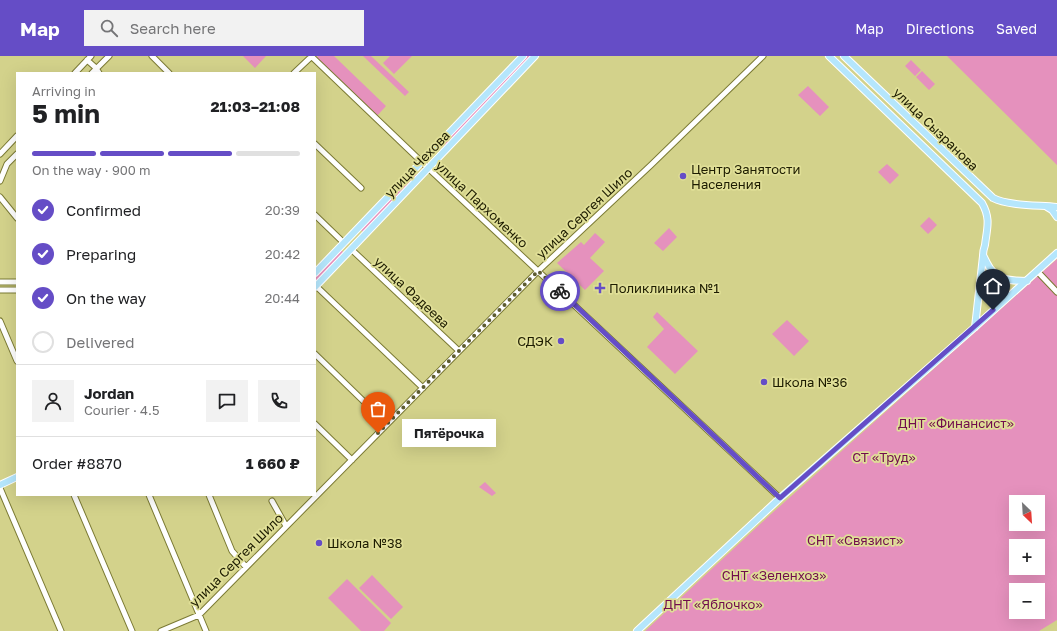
<!DOCTYPE html>
<meta charset="utf-8">
<style>
:root{--surface:#fff;--page:#f2f2f2;--text:#202124;--muted:#757577;--line:#e0e0e0;--accent:#654dc6}
body{margin:0;font-family:"Golos Text",sans-serif;background:var(--page);color:var(--text);height:100vh;display:flex;flex-direction:column;font-size:15px;white-space:nowrap}
*{box-sizing:border-box;margin:0}
p{font-size:13px;color:var(--muted)}
.icon{flex:none;width:22px;height:22px;fill:none;stroke:currentColor;stroke-width:2;stroke-linecap:round;stroke-linejoin:round}
.map{position:relative;flex:1;overflow:hidden}
.side{position:absolute;left:16px;top:16px;width:300px;height:424px;display:flex;flex-direction:column;background:var(--surface);border-radius:0px;box-shadow:0 4px 16px #0002}
.side>*{flex:none}
.needle{width:26px;rotate:155deg}
.tools{position:absolute;left:1009px;top:439px;display:grid;gap:8px}
.tools a{display:grid;place-items:center;width:36px;height:36px;border-radius:0px;background:var(--surface);box-shadow:0 4px 16px #0002;font-size:20px}
.pin{position:absolute;display:grid;place-items:center;width:34px;height:34px;color:#fff;margin:-41px -17px;border-radius:50% 50% 50% 0;rotate:-45deg;box-shadow:0 0 4px #0007}
.pin .icon{rotate:45deg}
.courier{position:absolute;display:grid;place-items:center;width:40px;height:40px;margin:-20px;border:3px solid #654dc6;border-radius:50%;background:#fff;color:#222;box-shadow:0 1px 5px #0007}
.bubble{position:absolute;height:28px;border-radius:0px;background:var(--surface);box-shadow:0 4px 16px #0002;font-size:13px;font-weight:700;line-height:28px;text-align:center}
.head em{font-style:normal;font-weight:700}
.head div{display:flex;flex-direction:column-reverse}
.head{display:flex;align-items:center;justify-content:space-between;height:68px;padding:0 16px}
h1{font-size:26px;font-weight:700;line-height:30px}
.bar{display:grid;grid-template-columns:repeat(4,1fr);gap:6px 4px;align-content:center;height:48px;padding:0 16px}
.bar i{height:5px;border-radius:3px;background:var(--line)}
.bar .on{background:var(--accent)}
.bar p{grid-column:span 4}
.line{display:flex;align-items:center;gap:10px;padding:0 16px;border-top:1px solid var(--line)}
.line div{flex:1}
.round{display:grid;place-items:center;flex:none;width:42px;height:42px;border-radius:0px;background:var(--page)}
ol{padding:0 16px;list-style:none}
li{display:flex;align-items:center;gap:12px;height:44px}
li p{margin-inline-start:auto}
li .icon{padding:4px;border-radius:50%;background:var(--accent);color:#fff;stroke-width:4}
li:last-child{color:var(--muted)}
li i{width:22px;height:22px;border:2px solid var(--line);border-radius:50%}
header{display:flex;align-items:center;gap:24px;box-sizing:border-box;height:56px;padding:0 20px;background:var(--accent);color:#fff}
header strong{font-size:19px}
nav{display:flex;gap:22px;margin-inline-start:auto;font-size:14px}
.search{width:280px;height:36px;background:var(--page);display:flex;align-items:center;gap:10px;box-sizing:border-box;padding:0 14px;border-radius:0px;color:var(--muted);font-size:15px}
.map>svg:first-child{display:block}
</style>
<header>
<strong>Map</strong>
<div class="search"><svg class="icon" aria-label="search" viewBox="0 0 24 24"><circle cx="10" cy="10" r="6"/><path d="M15 15l6 6"/></svg>Search here</div>
<nav><a>Map</a><a>Directions</a><a>Saved</a></nav>
</header>
<div class="map">
<svg width="1057" height="575" viewBox="0 0 1057 575">
<rect width="100%" height="100%" fill="#d3d28b"/>
<!-- green -->
<path fill="#e591bd" fill-rule="evenodd" d="M243,0H266L255,12Z
M318,0H334L386,50L377,60L316,2Z
M363,0H371L409,36L405,40Z
M390,0H412L394,18L383,7Z
M525,0H532L445,91L441,88Z
M947,0H1057V109Z
M911,4L921,14L915,20L905,10Z
M922,15L935,28L929,34L916,21Z
M808,30L829,51L820,60L798,39Z
M887,108L899,119L890,128L878,116Z
M415,117L418,120L363,176L360,173Z
M929,161L937,169L928,178L920,170Z
M669,172L677,181L663,195L654,187Z
M595,177L605,186L590,202L604,215L585,234L557,207L581,186L584,189Z
M341,194L344,197L315,228V222Z
M1057,203V564L1039,575H645L770,459ZM1016,446H1038V468H1016ZM1016,490H1038V512H1016ZM1016,534H1038V556H1016Z
M657,256L698,295L675,318L647,291L664,273L653,261Z
M787,264L809,285L794,300L772,278Z
M485,426L496,437L492,440L479,431Z
M372,519L403,551L391,563L359,532Z
M347,523L391,567L384,575H361L328,542Z"/>
<g fill="none" stroke-linecap="round" stroke-linejoin="round">
<defs>
<path id="minor" d="M152,0L169,17
M311,0L428,112L780,442
M87,4L96,12L99,17
M75,17L91,0
M92,17L109,0
M294,17L311,1
M315,88L361,132
M0,98L17,80
M0,125L7,108L17,98
M0,141L17,162
M315,159L344,187
M351,193L459,295
M1037,215L1057,236
M0,226H17
M316,230L423,332
M0,234H17
M0,265L17,305
M315,298L387,368
M315,368L352,404
M0,432L61,575
M74,439L132,575
M149,439L206,575
M209,439L232,495L246,511
M272,445L286,470
M161,575L199,559L538,215L651,109L763,0"/>
<path id="major" d="M829,0L982,147C991,163 987,172 985,189C984,192 983,196 983,199C984,201 986,205 987,207C995,224 1010,225 1027,225
M844,0L993,142C1009,150 1038,149 1057,151
M1047,151L1052,154L1057,161
M315,217L523,0
M315,231L535,0
M975,271L983,200
M0,429L17,421
M637,575L780,442L975,271L1057,197"/>
</defs>
<!-- minor casing -->
<use href="#minor" stroke="#7b7a34" stroke-width="7"/>
<!-- major casing -->
<use href="#major" stroke="#fff" stroke-width="8"/>
<!-- minor -->
<use href="#minor" stroke="#fff" stroke-width="5"/>
<!-- major -->
<use href="#major" stroke="#b5e6fc" stroke-width="6"/>
</g>
<g fill="none" stroke-linecap="round" stroke-linejoin="round">
<!-- done -->
<path stroke="#5d5c31" stroke-width="4" stroke-dasharray="0 7.2" d="M378,377L538,215L560,235"/>
<!-- route -->
<path stroke="#654dc6" stroke-width="5" d="M560,235L780,442L993,254"/>
</g>
<!-- markers -->
<g fill="#654dc6" stroke="#e0df97" stroke-width="1.5">
<circle cx="683" cy="120" r="4"/>
<path d="M598 226h4v4h4v4h-4v4h-4v-4h-4v-4h4z"/>
<circle cx="561" cy="285" r="4"/>
<circle cx="764" cy="326" r="4"/>
<circle cx="319" cy="487" r="4"/>
</g>
<g text-anchor="middle" dominant-baseline="central" stroke-width="3.5" stroke-linejoin="round" paint-order="stroke">
<!-- street labels -->
<g font-size="13" fill="#1d1c01" stroke="#e0df97">
<text transform="translate(936 73) rotate(44)">улица Сызранова</text>
<text transform="translate(417 108) rotate(-46)">улица Чехова</text>
<text transform="translate(482 148) rotate(43)">улица Пархоменко</text>
<text transform="translate(584 157) rotate(-43)">улица Сергея Шило</text>
<text transform="translate(412 236) rotate(43)">улица Фадеева</text>
<text transform="translate(236 504) rotate(-45)">улица Сергея Шило</text>
</g>
<!-- poi labels -->
<g font-size="13" fill="#1d1c01" stroke="#e0df97" text-anchor="start">
<text x="691" y="113">Центр Занятости<tspan x="691" dy="15">Населения</tspan></text>
<text x="609" y="232">Поликлиника №1</text>
<text x="553" y="285" text-anchor="end">СДЭК</text>
<text x="772" y="326">Школа №36</text>
<text x="327" y="487">Школа №38</text>
</g>
<!-- park labels -->
<g font-size="13" fill="#710c4d" stroke="#e0df97">
<text x="956" y="367">ДНТ «Финансист»</text>
<text x="884" y="401">СТ «Труд»</text>
<text x="855" y="484">СНТ «Связист»</text>
<text x="774" y="519">СНТ «Зеленхоз»</text>
<text x="713" y="548">ДНТ «Яблочко»</text>
</g>
</g>
</svg>
<div class="tools">
<a><svg class="needle" viewBox="-14 -14 28 28"><path d="M0-13l5 13h-10z" fill="#e53935"/><path d="M0 13l5-13h-10z" fill="#757577"/></svg></a>
<a>+</a>
<a>−</a>
</div>
<div class="pin" style="left:378px;top:377px;background:#ea580c"><svg class="icon" aria-label="bag" viewBox="0 0 24 24"><path d="M5 8h14l-1 12H6zM9 8a3 3 0 0 1 6 0"/></svg></div>
<div class="pin" style="left:993px;top:254px;background:#1f2937"><svg class="icon" aria-label="home" viewBox="0 0 24 24"><path d="M3 11l9-7 9 7M6 9v11h12V9"/></svg></div>
<div class="courier" style="left:560px;top:235px"><svg class="icon" aria-label="bike" viewBox="0 0 24 24"><circle cx="6" cy="16" r="4"/><circle cx="18" cy="16" r="4"/><path d="M6 16l4-8h5l3 8M10 8l3 8H6M13 5h3"/></svg></div>
<div class="bubble" style="left:402px;top:363px;width:94px">Пятёрочка</div>
<section class="side">
<div class="head"><div><h1>5 min</h1><p>Arriving in</p></div><em>21:03–21:08</em></div>
<div class="bar"><i class="on"></i><i class="on"></i><i class="on"></i><i></i><p>On the way · 900 m</p></div>
<ol>
<li><svg class="icon" aria-label="check" viewBox="0 0 24 24"><path d="M5 12l5 5 9-10"/></svg>Confirmed<p>20:39</p></li>
<li><svg class="icon" aria-label="check" viewBox="0 0 24 24"><path d="M5 12l5 5 9-10"/></svg>Preparing<p>20:42</p></li>
<li><svg class="icon" aria-label="check" viewBox="0 0 24 24"><path d="M5 12l5 5 9-10"/></svg>On the way<p>20:44</p></li>
<li><i></i>Delivered</li>
</ol>
<div class="line" style="height:72px"><a class="round"><svg class="icon" aria-label="person" viewBox="0 0 24 24"><circle cx="12" cy="8" r="4"/><path d="M4 21q1-7 8-7t8 7"/></svg></a><div><b>Jordan</b><p>Courier · 4.5</p></div><a class="round"><svg class="icon" aria-label="chat" viewBox="0 0 24 24"><path d="M4 5h16v11H9l-5 4z"/></svg></a><a class="round"><svg class="icon" aria-label="phone" viewBox="0 0 24 24"><path d="M5 4h4l2 5-3 2q2 4 5 5l2-3 5 2v4C11 20 4 13 5 4z"/></svg></a></div>
<div class="line" style="height:52px"><div>Order #8870</div><b>1 660 ₽</b></div>
</section>
</div>
